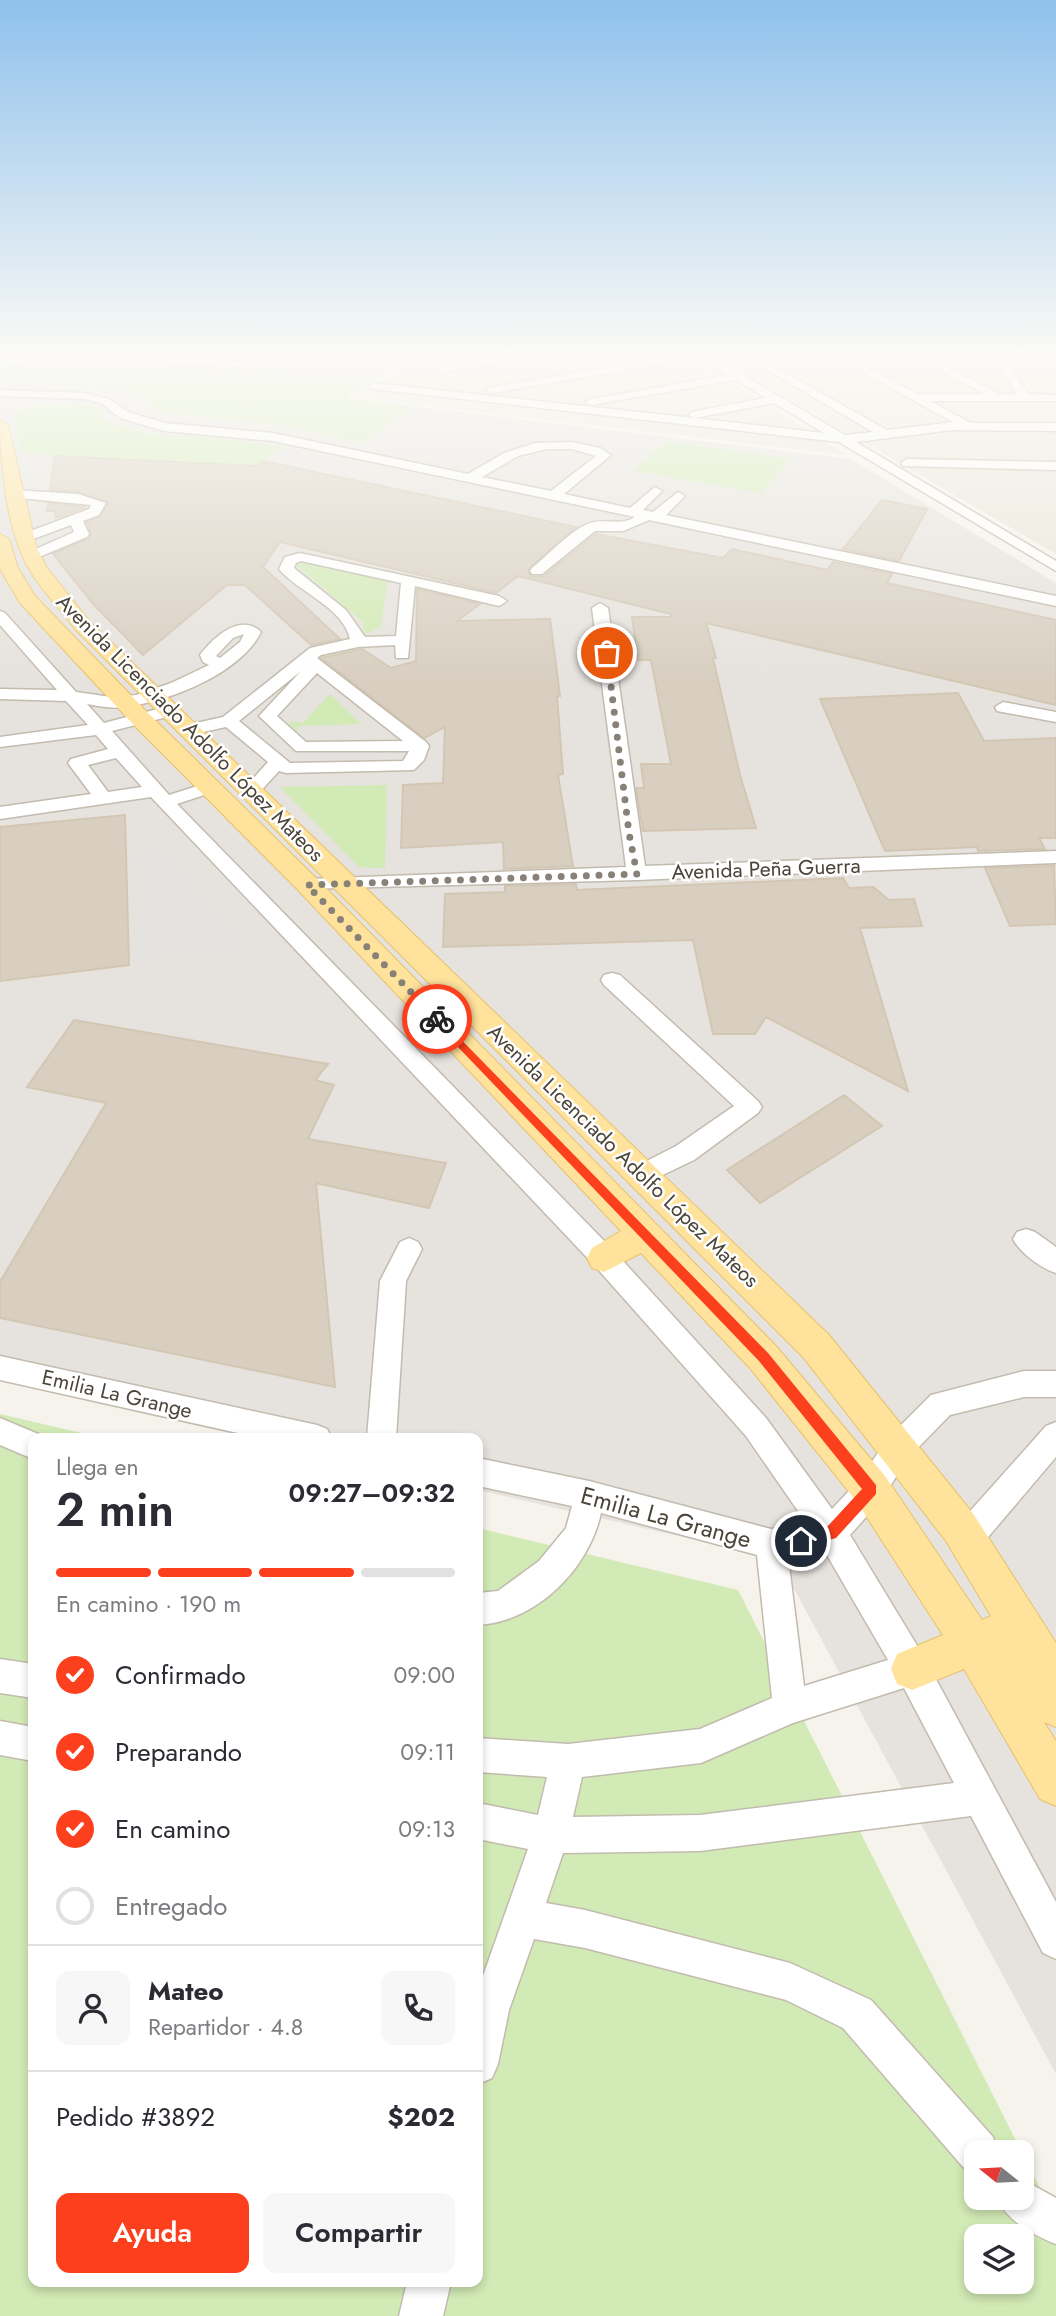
<!DOCTYPE html>
<html lang="es">
<meta charset="utf-8">
<style>
:root{--surface:#fff;--page:#f7f7f7;--text:#2b2b33;--muted:#7c7c81;--line:#e1e1e2;--accent:#fc3f1d}
body{margin:0;font-family:Jost,sans-serif;background:var(--page);color:var(--text);height:100vh;display:flex;flex-direction:column;font-size:26px;white-space:nowrap}
*{box-sizing:border-box;margin:0}
p{font-size:23px;color:var(--muted)}
.icon{flex:none;width:38px;height:38px;fill:none;stroke:currentColor;stroke-width:2;stroke-linecap:round;stroke-linejoin:round}
.map{position:relative;flex:1;overflow:hidden}
.details{position:absolute;left:28px;top:1433px;width:455px;height:854px;display:flex;flex-direction:column;background:var(--surface);border-radius:14px;box-shadow:0 4px 10px #0003}
.details>*{flex:none}
.needle{width:46px;rotate:288deg}
.fabs{position:absolute;left:964px;top:2140px;display:grid;gap:14px}
.fabs a{display:grid;place-items:center;width:70px;height:70px;border-radius:14px;background:var(--surface);box-shadow:0 4px 10px #0003;font-size:35px}
.pin{position:absolute;display:grid;place-items:center;width:60px;height:60px;color:#fff;margin:-30px;border:4px solid #fff;border-radius:50%;box-shadow:0 2px 7px #0007}
.courier{position:absolute;display:grid;place-items:center;width:70px;height:70px;margin:-35px;border:5px solid #fc3f1d;border-radius:50%;background:#fff;color:#222;box-shadow:0 2px 9px #0007}
.summary em{font-style:normal;font-weight:600}
.summary div{display:flex;flex-direction:column-reverse}
.summary{display:flex;align-items:center;justify-content:space-between;height:119px;padding:0 28px}
h1{font-size:46px;font-weight:600;line-height:52px}
.bar{display:grid;grid-template-columns:repeat(4,1fr);gap:10px 7px;align-content:center;height:84px;padding:0 28px}
.bar i{height:9px;border-radius:5px;background:var(--line)}
.bar .selected{background:var(--accent)}
.bar p{grid-column:span 4}
.line{display:flex;align-items:center;gap:18px;padding:0 28px;border-top:2px solid var(--line)}
.line div{flex:1}
.round{display:grid;place-items:center;flex:none;width:74px;height:74px;border-radius:14px;background:var(--page)}
ol{padding:0 28px;list-style:none}
li{display:flex;align-items:center;gap:21px;height:77px}
li p{margin-inline-start:auto}
li .icon{padding:7px;border-radius:50%;background:var(--accent);color:#fff;stroke-width:4}
li:last-child{color:var(--muted)}
li i{width:38px;height:38px;border:4px solid var(--line);border-radius:50%}
.button{display:flex;gap:14px;margin-top:auto;padding:14px 28px}
.button a{flex:1;height:80px;border-radius:14px;background:var(--accent);color:#fff;font-size:28px;font-weight:600;line-height:80px;text-align:center}
.button a+a{background:var(--page);color:var(--text)}
.map>svg:first-child{display:block}
</style>
<div class="map">
<svg width="1056" height="2316" viewBox="0 0 1056 2316">
<rect width="100%" height="100%" fill="#f6f3ec"/>
<!-- residential -->
<path fill="#eae5da" d="M420,357H691L847,455L353,397Z
M717,357H1056V554Z"/>
<!-- industrial -->
<path fill="#e6e2dd" d="M0,357H412L345,398L851,459L1056,583V2074L778,1559L478,1490V1438H254L0,1380Z"/>
<!-- green -->
<path fill="#d2eab5" fill-rule="evenodd" d="M5,363L26,364L23,368L378,377L345,398L412,406L364,443L279,425L161,413L135,393L119,388L14,383L6,381Z
M40,404L91,405L98,408L106,420L142,433L237,440L284,447L198,501L229,465L20,453L14,417L16,411Z
M666,441L791,459L761,493L633,471Z
M303,562L388,580L381,627L364,634L363,622L295,564Z
M330,694L361,724L298,726L297,732L289,728L290,721L303,723Z
M387,785L385,868L359,867L280,787Z
M0,1414L103,1438H33V2282H478V1528L738,1590L1056,2220V2316H0ZM976,2152H1022V2198H976ZM976,2236H1022V2282H976Z"/>
<!-- parking -->
<path fill="#e5e3e0" d="M406,743L408,760L293,763L302,747Z
M164,850L247,948L138,958L135,851Z"/>
<!-- building -->
<path fill="#d8cfc1" stroke="#d3c7b4" stroke-width="2" d="M55,456L256,466L263,461L576,527L530,567L528,572L532,577L544,576L596,534L723,558L732,549L827,570L833,562L892,574L887,583L1056,620V705L706,623L716,658H713L740,775L756,828L643,831L636,788H644L641,764H671L651,660H638L632,617H671V614L518,576L496,593L280,542L263,567L340,639L311,645L245,585H227L143,655L94,605L53,554L89,538L91,533L87,522L101,516L108,502L79,492L50,490Z
M882,500L927,509L899,561L843,549Z
M48,503L86,507L56,518L55,511H47Z
M417,589L480,604L457,621L550,619L560,696H557L563,774L558,775L573,866L504,869L503,842L401,848L403,785L443,783L445,727L424,738L321,658L362,649L391,668L416,661Z
M958,693L984,741L1056,738V838H1039L1045,849L978,851L977,847L885,851L820,699Z
M125,815L129,965L0,981V827Z
M1054,866L1056,924L1010,926L985,868Z
M843,878L849,888L873,887L889,900L914,899L922,926L860,928L908,1091L766,1017L755,1034H713L693,940L443,947L445,894L505,892V886L576,884L577,890Z
M74,1020L328,1064L315,1080L334,1085L308,1139L446,1163L429,1208L316,1183L335,1387L0,1318V1282L106,1103L27,1087Z
M844,1095L882,1126L760,1203L727,1170Z"/>
<g fill="none" stroke-linecap="round" stroke-linejoin="round">
<defs>
<path id="minor" d="M0,357H143L264,362L270,365L264,368L143,363H0Z
M501,357H525L520,360L444,372L438,369L444,366Z
M670,357H693L688,360L492,393L486,390L492,387Z
M701,357H713L845,435L873,432L745,357H757L887,430L953,422L835,357H848L917,394H984L915,357H928L1000,394H1017L995,357H1005L1028,394L1056,395V401H930L971,423H1056V431L952,430L856,442L1056,561V571L839,442L374,389L368,386L374,383L694,418L689,415L691,412L766,398L736,380L591,405L585,402L591,399L728,375ZM774,403L824,433L695,418Z
M0,390L85,393L109,399L128,412L165,423L273,433L468,474L504,453L535,443L572,442L600,448L611,455L564,494L630,508L655,487L662,491L643,510L653,512L678,492L685,496L666,515L1056,596V606L649,520L623,531H595L542,574H532L530,571L532,568C547,556 571,530 588,524C604,517 620,527 635,517L273,441L164,431L120,418L101,403L85,399L0,396ZM547,449H572L596,456L551,491L482,477L518,456Z
M907,459L1056,462V470L903,466L901,463Z
M14,490L78,494L106,503L99,515L83,521L89,534L87,537L32,560L25,556L27,553L74,532L71,525L25,542L20,541V535L89,509L91,505L9,497L7,494Z
M300,553L499,596L507,601L499,606L415,586L408,658H396L395,645L358,647L321,655L317,658L426,742L429,746L424,760L414,770L286,773L279,771L256,796L250,797L241,792L268,762L226,727L189,735L180,730L183,726L223,717L310,648L350,639C343,607 298,592 279,569L285,557ZM301,561L401,583L396,636L365,637L346,610L294,568L296,563ZM301,671L259,716L296,751H409L403,761L290,763L239,721ZM317,673L403,741L306,742L277,716Z
M600,603L608,608L645,866L1056,851V863L637,880L301,889L298,885L301,881L308,879L626,867L592,608Z
M0,611L5,613L76,692L111,697L136,695L171,683L209,665L203,662L200,655C213,638 240,612 261,632C241,673 169,702 124,707C112,709 99,706 87,704L104,723L169,706L175,707L177,711L175,715L112,731L169,795L210,782L216,783L219,787L216,791L177,804L613,1250L766,1418L832,1509L860,1479L888,1438L931,1395L1024,1371H1056V1397H1024L950,1415L908,1458L882,1499L850,1535L924,1657L1056,1902V1959L1043,1953L971,1816L700,1851L563,1853L546,1903L585,1910L790,1963L871,2000L993,2137L998,2152H976V2172L963,2167L843,2028L786,2000L585,1948L534,1939L509,2010L498,2064L492,2078L478,2084V1990L528,1849L478,1839V1803L538,1815L547,1777L478,1772V1738L568,1744L700,1729L772,1698L757,1555L601,1513C589,1569 536,1622 478,1625V1593L498,1591L539,1561L566,1528L572,1506L478,1486V1458L589,1481L771,1529L807,1524L746,1436L595,1266L151,797L0,819V807L91,794L68,763L71,759L108,749L96,735L0,747V737L88,725L66,701L0,699V689L57,690L0,625ZM244,634L240,642L220,658L216,656L233,638ZM116,758L142,787L108,792L88,765ZM824,1550L888,1660L804,1686L788,1557ZM904,1688L954,1783L700,1815L573,1817L582,1777L701,1763L793,1723Z
M1003,702L1056,712V722L997,711L995,707Z
M612,973L620,975L758,1101L762,1107L758,1113L694,1160L642,1185L633,1182L630,1175L633,1168L676,1146L734,1106L604,985L601,980L604,975Z
M1026,1229L1035,1232L1056,1247V1273C1041,1268 1020,1253 1013,1239L1017,1232Z
M409,1238L418,1242L422,1249L406,1281L396,1438H367L380,1281L400,1242Z
M0,1356L317,1425L327,1429L332,1438H260L0,1380Z
M0,1418L43,1436L44,1438H33V1459L0,1445Z
M1056,1422V1457L978,1549L967,1553L956,1549L952,1538L956,1527L1046,1426Z
M0,1659L33,1664V1698L0,1693Z
M0,1721L33,1727V1761L0,1755Z
M1022,2179L1056,2198V2244C1033,2235 1007,2221 997,2198H1022Z
M407,2282H451L443,2316H399Z"/>
<path id="major" d="M0,420L8,425L36,546L47,568L90,622L829,1335L974,1515L1056,1643V1727L1044,1722L1056,1741V1806L1040,1799L964,1669L912,1690L897,1684L891,1669L897,1654L943,1635L857,1502L750,1368L641,1253L604,1272L592,1268L587,1258L592,1248L621,1231L299,891L132,723L20,603L0,569V534L9,539L18,568L35,596L148,713L317,879L776,1346L885,1476L982,1620L991,1616L946,1541L803,1357L76,630C61,610 42,591 29,569C7,532 0,464 0,420Z"/>
</defs>
<!-- minor casing -->
<use href="#minor" stroke="#c2bbae" stroke-width="3"/>
<!-- major casing -->
<use href="#major" stroke="#e6c16a" stroke-width="2"/>
<!-- minor -->
<use href="#minor" fill="#fff" fill-rule="evenodd"/>
<!-- major -->
<use href="#major" fill="#ffe39c" fill-rule="evenodd"/>
</g>
<!-- sky -->
<linearGradient id="sky" x2="0" y2="1"><stop stop-color="#8fc1ec"/><stop offset="0.52" stop-color="#fbfaf6"/><stop offset="1" stop-color="#fbfaf6" stop-opacity="0"/></linearGradient>
<rect width="1056" height="681" fill="url(#sky)"/>
<!-- route -->
<path fill="#fc3f1d" d="M437,1015L768,1353L876,1485V1494L836,1538L801,1548L794,1541L796,1536L827,1527L862,1489L759,1361L433,1021L431,1019Z"/>
<g fill="none" stroke-linecap="round" stroke-linejoin="round">
<!-- done -->
<path stroke="#878178" stroke-width="7" stroke-dasharray="0 12.6" d="M437,1019L307,885L637,874L629,833L607,653"/>
</g>
<g text-anchor="middle" dominant-baseline="central" stroke-width="5" stroke-linejoin="round" paint-order="stroke">
<!-- street labels -->
<g font-size="21" fill="#4b4439" stroke="#fff">
<text transform="translate(190 728) rotate(45)">Avenida Licenciado Adolfo López Mateos</text>
<text transform="translate(766 869) rotate(-2)">Avenida Peña Guerra</text>
<text transform="translate(623 1156) rotate(44)">Avenida Licenciado Adolfo López Mateos</text>
<text transform="translate(117 1394) rotate(13)">Emilia La Grange</text>
</g>
<!-- near-street labels -->
<g font-size="24" fill="#4b4439" stroke="#fff">
<text transform="translate(666 1517) rotate(15)">Emilia La Grange</text>
</g>
</g>
</svg>
<div class="fabs">
<a><svg class="needle" viewBox="-14 -14 28 28"><path d="M0-13l5 13h-10z" fill="#e53935"/><path d="M0 13l5-13h-10z" fill="#7c7c81"/></svg></a>
<a><svg class="icon" aria-label="layers" viewBox="0 0 24 24"><path d="M12 4l9 5-9 5-9-5zM3 14l9 5 9-5"/></svg></a>
</div>
<div class="pin" style="left:607px;top:653px;background:#ea580c"><svg class="icon" aria-label="bag" viewBox="0 0 24 24"><path d="M5 8h14l-1 12H6zM9 8a3 3 0 0 1 6 0"/></svg></div>
<div class="pin" style="left:801px;top:1541px;background:#1f2937"><svg class="icon" aria-label="home" viewBox="0 0 24 24"><path d="M3 11l9-7 9 7M6 9v11h12V9"/></svg></div>
<div class="courier" style="left:437px;top:1019px"><svg class="icon" aria-label="bike" viewBox="0 0 24 24"><circle cx="6" cy="16" r="4"/><circle cx="18" cy="16" r="4"/><path d="M6 16l4-8h5l3 8M10 8l3 8H6M13 5h3"/></svg></div>
<section class="details">
<div class="summary"><div><h1>2 min</h1><p>Llega en</p></div><em>09:27–09:32</em></div>
<div class="bar"><i class="selected"></i><i class="selected"></i><i class="selected"></i><i></i><p>En camino · 190 m</p></div>
<ol>
<li><svg class="icon" aria-label="check" viewBox="0 0 24 24"><path d="M5 12l5 5 9-10"/></svg>Confirmado<p>09:00</p></li>
<li><svg class="icon" aria-label="check" viewBox="0 0 24 24"><path d="M5 12l5 5 9-10"/></svg>Preparando<p>09:11</p></li>
<li><svg class="icon" aria-label="check" viewBox="0 0 24 24"><path d="M5 12l5 5 9-10"/></svg>En camino<p>09:13</p></li>
<li><i></i>Entregado</li>
</ol>
<div class="line" style="height:126px"><a class="round"><svg class="icon" aria-label="person" viewBox="0 0 24 24"><circle cx="12" cy="8" r="4"/><path d="M4 21q1-7 8-7t8 7"/></svg></a><div><b>Mateo</b><p>Repartidor · 4.8</p></div><a class="round"><svg class="icon" aria-label="phone" viewBox="0 0 24 24"><path d="M5 4h4l2 5-3 2q2 4 5 5l2-3 5 2v4C11 20 4 13 5 4z"/></svg></a></div>
<div class="line" style="height:91px"><div>Pedido #3892</div><b>$202</b></div>
<div class="button"><a>Ayuda</a><a>Compartir</a></div>
</section>
</div>
